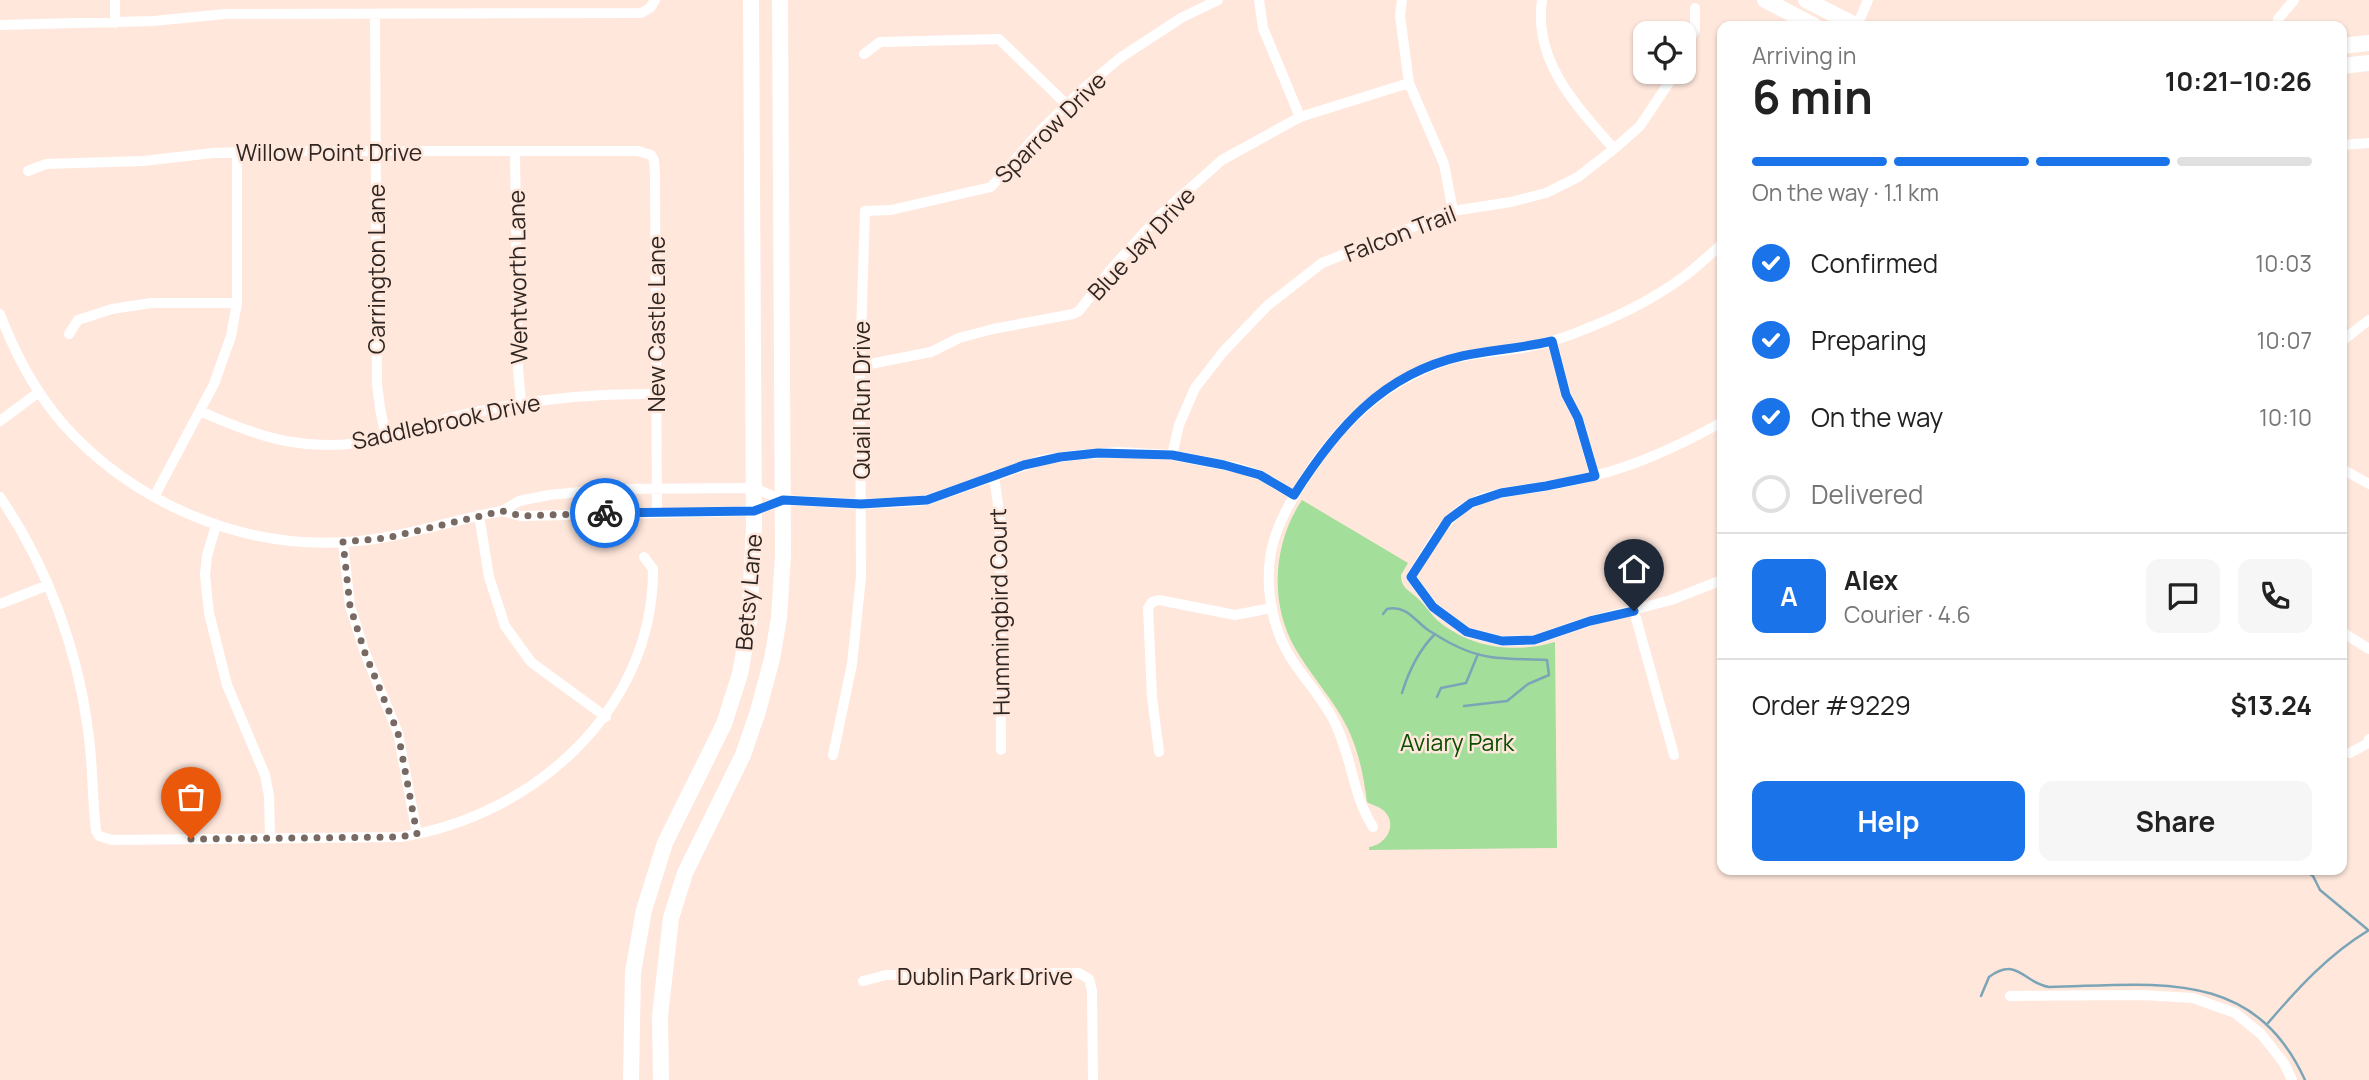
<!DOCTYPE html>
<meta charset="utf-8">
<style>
:root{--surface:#fff;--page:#f6f6f6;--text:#222;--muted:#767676;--line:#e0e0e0;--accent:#1a73e8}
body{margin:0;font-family:Manrope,sans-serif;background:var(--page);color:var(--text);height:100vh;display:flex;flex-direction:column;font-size:26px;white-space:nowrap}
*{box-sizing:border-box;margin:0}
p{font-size:23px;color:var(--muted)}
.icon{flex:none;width:38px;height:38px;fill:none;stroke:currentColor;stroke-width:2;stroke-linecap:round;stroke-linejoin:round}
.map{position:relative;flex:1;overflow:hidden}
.details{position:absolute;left:1717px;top:21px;width:630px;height:854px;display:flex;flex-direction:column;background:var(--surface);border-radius:14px;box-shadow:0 2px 5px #0004}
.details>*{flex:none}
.buttons{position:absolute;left:1633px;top:21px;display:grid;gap:14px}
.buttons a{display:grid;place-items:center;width:63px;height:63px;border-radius:14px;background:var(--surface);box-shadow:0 2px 5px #0004;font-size:35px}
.pin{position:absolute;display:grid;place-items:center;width:60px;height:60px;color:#fff;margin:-72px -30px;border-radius:50% 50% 50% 0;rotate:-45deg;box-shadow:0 0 7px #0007}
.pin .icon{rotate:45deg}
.courier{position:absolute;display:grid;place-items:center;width:70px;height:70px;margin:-35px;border:5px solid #1a73e8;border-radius:50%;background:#fff;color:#222;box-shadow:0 2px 9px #0007}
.head em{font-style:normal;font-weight:700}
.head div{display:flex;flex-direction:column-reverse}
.head{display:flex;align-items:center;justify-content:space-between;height:119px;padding:0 35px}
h1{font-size:46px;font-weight:700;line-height:52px}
.bar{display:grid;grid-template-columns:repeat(4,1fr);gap:10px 7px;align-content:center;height:84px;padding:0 35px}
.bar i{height:9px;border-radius:5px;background:var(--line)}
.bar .active{background:var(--accent)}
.bar p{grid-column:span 4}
.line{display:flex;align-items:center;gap:18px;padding:0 35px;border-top:2px solid var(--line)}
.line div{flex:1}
.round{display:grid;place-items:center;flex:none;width:74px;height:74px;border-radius:14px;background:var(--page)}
ol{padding:0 35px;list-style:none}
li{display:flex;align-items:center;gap:21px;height:77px}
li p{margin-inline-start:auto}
li .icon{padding:7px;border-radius:50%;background:var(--accent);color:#fff;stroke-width:4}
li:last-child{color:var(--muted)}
li i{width:38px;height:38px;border:4px solid var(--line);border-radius:50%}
.action{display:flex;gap:14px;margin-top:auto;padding:14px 35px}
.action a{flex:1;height:80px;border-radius:14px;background:var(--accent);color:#fff;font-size:28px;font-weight:700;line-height:80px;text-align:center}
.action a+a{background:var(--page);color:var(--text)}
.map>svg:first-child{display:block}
</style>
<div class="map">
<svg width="2369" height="1080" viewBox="0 0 2369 1080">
<rect width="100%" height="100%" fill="#ffe7dc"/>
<!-- green -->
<path fill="#a3de9a" d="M1302,500L1408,563L1401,575C1401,587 1407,589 1415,596C1423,602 1429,612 1437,620C1470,648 1514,654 1555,642L1557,848L1369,850V847C1386,845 1399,824 1383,810C1378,806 1372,805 1367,802C1364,778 1359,752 1348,729C1334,700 1311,676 1295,648C1269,603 1273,543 1302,500Z"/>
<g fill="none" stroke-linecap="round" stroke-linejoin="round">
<!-- stream -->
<path stroke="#7ba5b6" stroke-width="2.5" d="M1383,614L1387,609C1407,605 1414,620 1428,630C1436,635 1444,640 1452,644C1486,662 1510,658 1547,660L1549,675L1528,684L1507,701L1464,706
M1402,693C1409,670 1418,651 1435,634
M1437,697L1441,688L1466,683L1478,654
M2304,870L2313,876L2320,890L2367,929
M1981,996L1989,977C2018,956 2023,983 2049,987C2153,985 2253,966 2305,1080
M2268,1023C2298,988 2329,954 2369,930"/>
<!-- street -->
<path stroke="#fff" stroke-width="10" d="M115,0V23
M1259,0L1263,28L1300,117
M1402,0L1400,16L1409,83L1444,164L1453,211
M1542,0C1533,62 1577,106 1614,149
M375,15L377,384L380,408L386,438
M2278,19L2294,0
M0,25L153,21L225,14L641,13L650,8L655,0
M1857,26L1868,0
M864,54L880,42L999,39L1067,105
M1684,54L1695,29V8
M2342,145L2369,143
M515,151L518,368L521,403
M28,171L46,164L143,161L213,153L271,151H638L651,155L654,160L655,175L657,513
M0,314C15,354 36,393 64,425C134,503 241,549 346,542C400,539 450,520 502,511L519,501L549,495L611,489L754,488L783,500L861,504L907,502L927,500L1041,460L1076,455L1118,452L1172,455L1238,468L1260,475L1294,495
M69,334L78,320L112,309L151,303H237
M1552,341L1566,395L1578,418L1595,476
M2342,341L2369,320
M860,366L931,352L959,338L993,329L1073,314L1079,311L1112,268L1159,216L1222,160L1300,117L1409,83
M200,411C264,440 314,455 385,438C414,431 442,419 471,413C533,399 593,393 656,394
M0,421L39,392
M1722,422C1681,445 1639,465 1593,476C1577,480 1561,484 1545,486C1521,491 1494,491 1472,503C1443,517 1428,551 1411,577L1433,607L1467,632L1502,641L1534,640L1590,621L1671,600L1722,580
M1172,455L1179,425L1195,388L1223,352L1267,306L1322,263L1453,211L1511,202L1546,193L1578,177L1614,149L1640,126L1676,72
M2342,469L2369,484
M994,475L1000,520L1001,750
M0,497C47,566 77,647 88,730C93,763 92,797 96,831L99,836L112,840L400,837C532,817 654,710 653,569L644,557
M154,497L214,384L231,336L237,303V152
M502,511L521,516L754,511L783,500
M479,515L489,577L505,626L531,662L606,717
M216,525L207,556L205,575L209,613L227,685L265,775L269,796L270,838
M343,542L350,606L365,653L398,733L417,834
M0,604L48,585
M1634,611L1674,755
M2342,632L2369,649
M1159,752L1152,697L1148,608L1152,602L1159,600L1235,615L1272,608
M2350,753L2368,743L2369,739
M833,755L852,664L861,577L860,366L865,211L891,210L991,187L1043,128L1083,89L1120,58L1181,18L1218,0
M1373,827C1352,795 1352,755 1333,719C1317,689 1290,665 1279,634C1268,605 1265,570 1274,540C1280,520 1291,500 1302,483C1335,430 1376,388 1434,365C1462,353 1492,353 1522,348C1545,344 1567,337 1588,328C1621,315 1653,299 1682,278C1696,268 1709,255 1722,244
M863,981L886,975L1079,973L1089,979L1092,991L1093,1080
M2010,996L2142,995L2193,998L2235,1013L2261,1034L2284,1063L2292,1080"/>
<!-- secondary -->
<path stroke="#fff" stroke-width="16" d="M1765,0L1815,26
M1806,0L1857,26
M2342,46L2369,43
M2342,66L2369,63
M631,1080L633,972L644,910L665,843L724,724L740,674L749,623L754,526L751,0
M661,1080L660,1016L671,918L685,873L743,755L758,711L772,659L779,618L783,555L780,0"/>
</g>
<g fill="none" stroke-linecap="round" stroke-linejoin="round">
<!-- done -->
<path stroke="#786a63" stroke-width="7" stroke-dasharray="0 12.6" d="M191,839L400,837L417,834L398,733L365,653L350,606L343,542L386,538L502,511L521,516L605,513"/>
<!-- route -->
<path stroke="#1a73e8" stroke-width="9" d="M605,513L754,511L783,500L861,504L927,500L1024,465L1060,457L1098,453L1172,455L1224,465L1260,475L1294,495C1336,429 1382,374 1462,356C1492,350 1522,348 1552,341L1566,395L1578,418L1595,476L1546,486L1501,493L1471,503L1448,520L1411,577L1433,607L1467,632L1502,641L1534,640L1590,621L1634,611"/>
</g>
<g text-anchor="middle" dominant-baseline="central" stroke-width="5" stroke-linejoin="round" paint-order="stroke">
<!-- street labels -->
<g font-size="23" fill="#2f2622" stroke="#ffe7dc">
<text transform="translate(1050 127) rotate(-45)">Sparrow Drive</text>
<text x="329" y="152">Willow Point Drive</text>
<text transform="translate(1400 233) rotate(-21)">Falcon Trail</text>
<text transform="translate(1141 243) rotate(-47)">Blue Jay Drive</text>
<text transform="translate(376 269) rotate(-90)">Carrington Lane</text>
<text transform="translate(517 277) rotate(-91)">Wentworth Lane</text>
<text transform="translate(656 324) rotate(-90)">New Castle Lane</text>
<text transform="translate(861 400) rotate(-90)">Quail Run Drive</text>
<text transform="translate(446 421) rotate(-12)">Saddlebrook Drive</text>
<text transform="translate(748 592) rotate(-85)">Betsy Lane</text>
<text transform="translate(999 612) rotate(-91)">Hummingbird Court</text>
<text x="985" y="976">Dublin Park Drive</text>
</g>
<!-- park labels -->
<g font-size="23" fill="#0c4e00" stroke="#ffe7dc">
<text x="1457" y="742">Aviary Park</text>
</g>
</g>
</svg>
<div class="buttons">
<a><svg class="icon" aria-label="locate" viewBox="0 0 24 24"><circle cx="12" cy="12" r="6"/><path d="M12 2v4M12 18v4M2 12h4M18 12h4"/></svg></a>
</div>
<div class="pin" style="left:191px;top:839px;background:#ea580c"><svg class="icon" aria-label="bag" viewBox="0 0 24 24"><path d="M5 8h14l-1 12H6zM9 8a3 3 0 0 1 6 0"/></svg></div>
<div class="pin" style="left:1634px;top:611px;background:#1f2937"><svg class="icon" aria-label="home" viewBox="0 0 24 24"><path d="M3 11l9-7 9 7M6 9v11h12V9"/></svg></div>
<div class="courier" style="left:605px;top:513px"><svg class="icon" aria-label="bike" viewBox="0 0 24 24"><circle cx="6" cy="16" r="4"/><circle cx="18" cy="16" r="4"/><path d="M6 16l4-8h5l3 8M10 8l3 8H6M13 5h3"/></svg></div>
<section class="details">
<div class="head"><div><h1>6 min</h1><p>Arriving in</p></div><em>10:21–10:26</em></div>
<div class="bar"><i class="active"></i><i class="active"></i><i class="active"></i><i></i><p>On the way · 1.1 km</p></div>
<ol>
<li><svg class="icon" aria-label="check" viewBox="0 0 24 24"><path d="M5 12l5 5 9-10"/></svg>Confirmed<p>10:03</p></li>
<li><svg class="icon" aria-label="check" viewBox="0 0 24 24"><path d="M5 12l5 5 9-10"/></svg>Preparing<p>10:07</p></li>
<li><svg class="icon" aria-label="check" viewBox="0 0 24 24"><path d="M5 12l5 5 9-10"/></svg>On the way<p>10:10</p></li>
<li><i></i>Delivered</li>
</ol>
<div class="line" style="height:126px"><b class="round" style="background:var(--accent);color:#fff">A</b><div><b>Alex</b><p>Courier · 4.6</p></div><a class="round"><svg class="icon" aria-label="chat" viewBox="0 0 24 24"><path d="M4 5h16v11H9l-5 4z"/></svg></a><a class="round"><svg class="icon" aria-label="phone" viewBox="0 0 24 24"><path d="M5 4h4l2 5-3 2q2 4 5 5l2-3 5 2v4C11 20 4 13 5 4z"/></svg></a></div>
<div class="line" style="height:91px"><div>Order #9229</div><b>$13.24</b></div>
<div class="action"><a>Help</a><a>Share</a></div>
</section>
</div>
